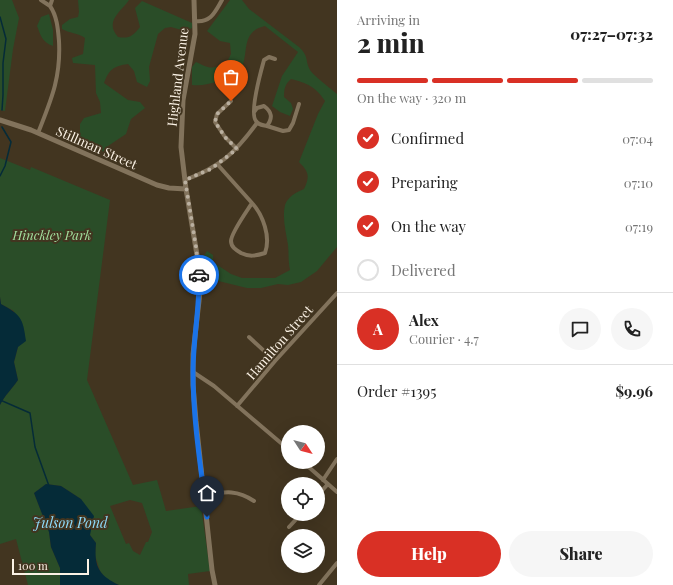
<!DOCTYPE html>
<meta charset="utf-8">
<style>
:root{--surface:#fff;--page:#f6f6f6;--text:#222;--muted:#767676;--line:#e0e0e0;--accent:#d93025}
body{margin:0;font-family:"Playfair Display",serif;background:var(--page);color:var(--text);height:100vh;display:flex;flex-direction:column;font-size:15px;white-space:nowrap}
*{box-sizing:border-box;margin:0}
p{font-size:13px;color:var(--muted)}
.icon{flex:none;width:22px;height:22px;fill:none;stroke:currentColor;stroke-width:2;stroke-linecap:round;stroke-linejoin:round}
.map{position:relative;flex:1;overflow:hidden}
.sheet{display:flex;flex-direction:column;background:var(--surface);width:336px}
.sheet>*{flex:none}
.needle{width:26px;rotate:126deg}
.fabs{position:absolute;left:281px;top:425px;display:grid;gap:8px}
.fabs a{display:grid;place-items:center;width:44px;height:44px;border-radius:50%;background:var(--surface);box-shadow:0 4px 16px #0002;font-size:20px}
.scale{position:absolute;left:12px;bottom:10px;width:77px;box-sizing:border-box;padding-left:4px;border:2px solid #fbf2e5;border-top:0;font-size:11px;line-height:14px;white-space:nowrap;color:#fbf2e5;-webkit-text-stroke:3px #423520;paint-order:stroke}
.pin{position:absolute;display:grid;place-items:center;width:34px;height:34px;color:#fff;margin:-41px -17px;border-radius:50% 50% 50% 0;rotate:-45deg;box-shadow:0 0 4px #0007}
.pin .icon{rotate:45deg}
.courier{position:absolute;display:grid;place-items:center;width:40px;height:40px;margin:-20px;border:3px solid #1a73e8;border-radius:50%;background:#fff;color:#222;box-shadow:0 1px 5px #0007}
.summary em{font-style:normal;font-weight:800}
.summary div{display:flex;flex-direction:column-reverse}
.summary{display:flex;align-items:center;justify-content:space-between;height:68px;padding:0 20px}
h1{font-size:26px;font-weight:800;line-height:30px}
.bar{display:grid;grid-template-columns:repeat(4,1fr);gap:6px 4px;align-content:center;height:48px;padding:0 20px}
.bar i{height:5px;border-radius:3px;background:var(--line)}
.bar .selected{background:var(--accent)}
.bar p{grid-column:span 4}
.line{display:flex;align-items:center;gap:10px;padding:0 20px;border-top:1px solid var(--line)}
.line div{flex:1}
.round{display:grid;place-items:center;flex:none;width:42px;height:42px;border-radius:21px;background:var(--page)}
ol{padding:0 20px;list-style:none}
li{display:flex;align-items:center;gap:12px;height:44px}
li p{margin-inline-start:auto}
li .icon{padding:4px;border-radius:50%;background:var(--accent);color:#fff;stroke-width:4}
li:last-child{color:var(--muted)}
li i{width:22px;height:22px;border:2px solid var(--line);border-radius:50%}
.cta{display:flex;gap:8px;margin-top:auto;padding:8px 20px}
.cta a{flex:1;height:46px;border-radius:24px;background:var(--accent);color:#fff;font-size:16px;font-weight:800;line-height:46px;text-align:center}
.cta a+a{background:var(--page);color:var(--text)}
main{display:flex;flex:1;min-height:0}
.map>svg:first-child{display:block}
</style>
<main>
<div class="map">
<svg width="337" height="585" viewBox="0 0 337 585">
<rect width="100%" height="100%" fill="#423520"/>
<!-- green -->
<path fill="#2a4d28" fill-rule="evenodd" d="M0,0H12L19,18L13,49L5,111L0,110Z
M78,0H129C121,12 104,21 118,37C129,39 133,36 140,27L135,8L142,1L192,23V28L185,31L171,27L165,28L158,34L149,67L150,81L147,87L137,82L134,71L128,64C113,66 109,70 104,83L128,100L140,102L145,108L131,119L126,134L108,146L110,155L100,150L80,136V124L84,118L101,113L100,102L96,93L95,65L73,63L72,58L83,54L85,38C78,33 69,33 62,29V25L70,19L78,17L79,12Z
M230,0H242L249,9L299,47C309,56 305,61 310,70C313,75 331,89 337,94V247L317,271L301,282L288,285L278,284L261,288H247L206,278L203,257L207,251L213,255V262L231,274L242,278H275L290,270C288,261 289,254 288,245C286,232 282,218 285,205C288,196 297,192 304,189C310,176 309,172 299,162L318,114L325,101C316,87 307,83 291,79C285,84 284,89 284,97L291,103L293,109L290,116L280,112L272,106L282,76L298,52L265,26C238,32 251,57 239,72C235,77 225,79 219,81C209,84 202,86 192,85V67L196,62C211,69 210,69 226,64L231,54L230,43L220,41L207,31Z
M49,14L53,30V46C42,42 41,36 37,26L41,17Z
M0,158L30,170L31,167L110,200L87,380L133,485L157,480L166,511L201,506L210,571L188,574L189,585H119L106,579L100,571L95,555L96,543L90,535L81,499L61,486L46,484L34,493L49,532L51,547L60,568V585H28L16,539L0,544V405C5,395 12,389 18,380L14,362L18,347L14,311L1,304L0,297ZM130,500L142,503L152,532L148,542H146L140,555L133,551L129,543L126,544L110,506Z"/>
<!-- water -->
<path fill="#052b38" d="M0,297L1,304C21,315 23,318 26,341L18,347L14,362L18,380C12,389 5,395 0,405Z
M46,484L61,486L81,499L94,516L90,535L96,543C94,566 98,575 119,585H60V568L51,547L49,532L34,493Z"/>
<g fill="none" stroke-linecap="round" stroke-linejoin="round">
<!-- stream -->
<path stroke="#052b38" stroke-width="1.5" d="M0,17L6,39L3,63V95L2,110
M0,176L5,166L11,142L2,127
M0,400L30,413L35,447L49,486"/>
<!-- minor -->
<path stroke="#82735c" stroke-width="4" d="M41,0L50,6L52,0
M195,21C211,23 215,12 222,0
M231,101L217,114L215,122L225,137L237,149
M254,112L257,108L264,106C272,112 273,118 267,126C263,125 258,125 256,121C249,113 261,71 264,60L269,57L275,59
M267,126L283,131L289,130L293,123L299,104
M38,133C51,100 61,78 59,41C58,29 57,16 50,6
M218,165L252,203C247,211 231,233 231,241C231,247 236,250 241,253C249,257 256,256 265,253C271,237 263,215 252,203
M185,180C220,167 235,153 257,123
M249,337L275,361
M193,372L214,386L288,449
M237,406L275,361L337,293
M303,462L337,492
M323,480L337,459
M204,495C224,492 236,489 254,501
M318,495L328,484
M289,527L301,514
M319,585L337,563"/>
<!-- tertiary -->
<path stroke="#82735c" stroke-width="5" d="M194,0L195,34L183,100L181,147L186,189L199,267L200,292L193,354V385L196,421L212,570L215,585
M0,120L31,130L157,185L169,188L186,189"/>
</g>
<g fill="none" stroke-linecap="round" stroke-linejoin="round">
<!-- done -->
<path stroke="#bab0a0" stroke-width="4" stroke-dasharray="0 7.2" d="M199,275L196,247L185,180L211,169L237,149L225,137L215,122L217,114L231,101"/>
<!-- route -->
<path stroke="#1a73e8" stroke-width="5" d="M199,275C200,307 193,339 193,372C193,420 201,469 207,517"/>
</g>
<g text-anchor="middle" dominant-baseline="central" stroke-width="4" stroke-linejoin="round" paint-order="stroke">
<!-- street labels -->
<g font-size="13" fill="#fbf2e5" stroke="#423520">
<text transform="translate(177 77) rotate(-83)">Highland Avenue</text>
<text transform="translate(97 147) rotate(24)">Stillman Street</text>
<text transform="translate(279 342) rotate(-49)">Hamilton Street</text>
</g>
<!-- park labels -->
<g font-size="13" font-style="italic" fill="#a2df9e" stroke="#423520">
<text x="52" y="234">Hinckley Park</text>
</g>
<!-- water labels -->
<g font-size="14" font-style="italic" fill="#8edbfa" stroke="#423520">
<text x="70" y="522">Julson Pond</text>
</g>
</g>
</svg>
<div class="fabs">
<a><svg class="needle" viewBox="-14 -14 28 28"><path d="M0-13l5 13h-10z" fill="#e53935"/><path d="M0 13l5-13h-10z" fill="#767676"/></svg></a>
<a><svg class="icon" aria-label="locate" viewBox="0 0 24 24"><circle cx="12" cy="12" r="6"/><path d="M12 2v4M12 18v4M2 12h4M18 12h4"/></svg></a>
<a><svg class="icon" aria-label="layers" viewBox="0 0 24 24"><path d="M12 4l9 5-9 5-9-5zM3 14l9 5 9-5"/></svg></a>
</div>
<div class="scale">100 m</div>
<div class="pin" style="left:231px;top:101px;background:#ea580c"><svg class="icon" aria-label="bag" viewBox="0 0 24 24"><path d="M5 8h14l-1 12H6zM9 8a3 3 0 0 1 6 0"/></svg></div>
<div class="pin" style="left:207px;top:517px;background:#1f2937"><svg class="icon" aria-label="home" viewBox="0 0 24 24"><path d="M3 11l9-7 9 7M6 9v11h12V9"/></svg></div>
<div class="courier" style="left:199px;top:275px"><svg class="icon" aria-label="car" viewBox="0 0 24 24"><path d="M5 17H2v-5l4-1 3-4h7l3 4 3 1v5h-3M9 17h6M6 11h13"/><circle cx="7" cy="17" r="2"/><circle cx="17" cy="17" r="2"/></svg></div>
</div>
<section class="sheet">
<div class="summary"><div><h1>2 min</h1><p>Arriving in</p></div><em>07:27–07:32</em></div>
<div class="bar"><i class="selected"></i><i class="selected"></i><i class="selected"></i><i></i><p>On the way · 320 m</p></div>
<ol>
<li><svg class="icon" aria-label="check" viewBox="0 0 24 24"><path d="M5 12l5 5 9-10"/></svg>Confirmed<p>07:04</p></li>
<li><svg class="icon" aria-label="check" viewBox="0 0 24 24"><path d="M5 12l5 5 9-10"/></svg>Preparing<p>07:10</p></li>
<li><svg class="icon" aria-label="check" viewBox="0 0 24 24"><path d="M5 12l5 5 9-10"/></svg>On the way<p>07:19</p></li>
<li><i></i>Delivered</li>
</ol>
<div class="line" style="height:72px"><b class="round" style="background:var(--accent);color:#fff">A</b><div><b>Alex</b><p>Courier · 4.7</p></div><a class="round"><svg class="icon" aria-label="chat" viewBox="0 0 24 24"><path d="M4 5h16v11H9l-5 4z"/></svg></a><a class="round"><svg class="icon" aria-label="phone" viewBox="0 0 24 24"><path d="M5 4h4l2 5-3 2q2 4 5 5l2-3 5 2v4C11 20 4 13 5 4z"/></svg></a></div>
<div class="line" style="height:52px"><div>Order #1395</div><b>$9.96</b></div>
<div class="cta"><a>Help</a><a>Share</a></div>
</section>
</main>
